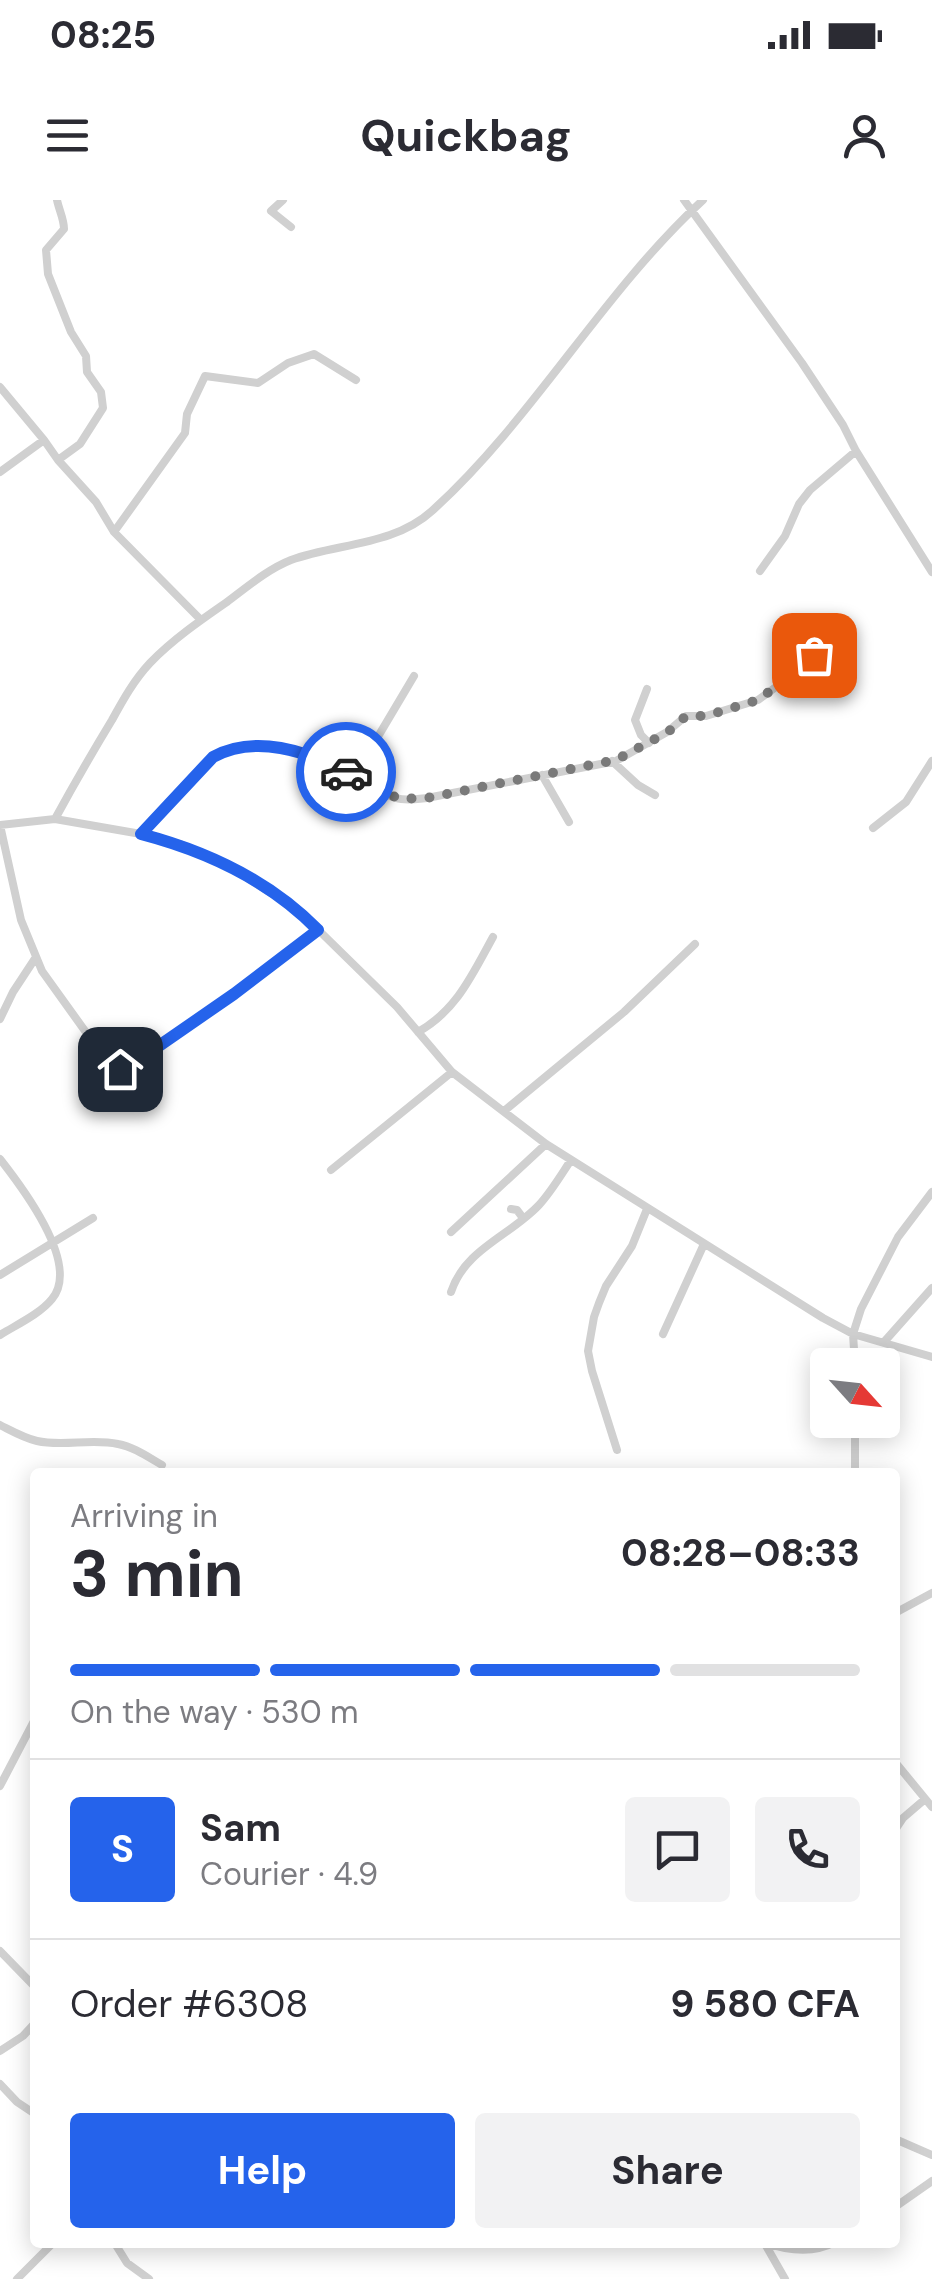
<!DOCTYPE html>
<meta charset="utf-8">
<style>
:root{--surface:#fff;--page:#f2f2f3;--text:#2b2b33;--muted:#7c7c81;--line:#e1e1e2;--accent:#2563eb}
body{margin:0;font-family:"DM Sans",sans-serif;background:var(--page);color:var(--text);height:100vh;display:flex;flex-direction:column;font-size:38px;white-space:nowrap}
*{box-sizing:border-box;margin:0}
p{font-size:32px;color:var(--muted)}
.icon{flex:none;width:55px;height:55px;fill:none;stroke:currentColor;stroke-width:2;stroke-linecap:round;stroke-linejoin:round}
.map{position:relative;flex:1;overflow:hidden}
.panel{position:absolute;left:30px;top:1268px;width:870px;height:780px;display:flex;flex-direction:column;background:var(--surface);border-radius:10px;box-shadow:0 5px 25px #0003}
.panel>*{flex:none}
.needle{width:65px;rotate:117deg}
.fabs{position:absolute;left:810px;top:1148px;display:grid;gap:20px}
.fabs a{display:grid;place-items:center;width:90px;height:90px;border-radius:10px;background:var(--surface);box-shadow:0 5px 25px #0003;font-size:50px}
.pin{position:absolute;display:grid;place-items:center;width:85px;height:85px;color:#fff;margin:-42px;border-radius:20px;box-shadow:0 5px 15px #0006}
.courier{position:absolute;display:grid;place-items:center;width:100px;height:100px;margin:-50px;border:8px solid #2563eb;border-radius:50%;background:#fff;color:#222;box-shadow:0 2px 12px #0007}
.overview em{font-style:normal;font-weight:700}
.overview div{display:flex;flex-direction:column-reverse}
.overview{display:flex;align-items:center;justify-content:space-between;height:170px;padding:0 40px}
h1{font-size:65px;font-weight:700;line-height:75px}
.bar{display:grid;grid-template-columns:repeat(4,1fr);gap:15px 10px;align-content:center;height:120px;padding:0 40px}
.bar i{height:12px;border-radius:8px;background:var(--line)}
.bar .selected{background:var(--accent)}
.bar p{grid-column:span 4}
.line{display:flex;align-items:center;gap:25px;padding:0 40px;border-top:2px solid var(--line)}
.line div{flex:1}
.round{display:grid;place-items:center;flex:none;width:105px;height:105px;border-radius:10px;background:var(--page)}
.primary-button{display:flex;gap:20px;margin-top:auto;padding:20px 40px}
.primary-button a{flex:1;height:115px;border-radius:10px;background:var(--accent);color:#fff;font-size:40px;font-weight:700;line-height:115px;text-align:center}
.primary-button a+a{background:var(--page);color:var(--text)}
.status{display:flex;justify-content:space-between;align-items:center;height:70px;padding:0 50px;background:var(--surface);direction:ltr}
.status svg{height:28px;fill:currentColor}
header{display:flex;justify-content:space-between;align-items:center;height:130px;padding:0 40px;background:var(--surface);font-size:45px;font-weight:700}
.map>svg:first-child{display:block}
</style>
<div class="status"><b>08:25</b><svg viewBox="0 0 49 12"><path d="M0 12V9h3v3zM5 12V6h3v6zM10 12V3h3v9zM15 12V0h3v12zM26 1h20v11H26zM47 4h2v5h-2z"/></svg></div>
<header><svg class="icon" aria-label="menu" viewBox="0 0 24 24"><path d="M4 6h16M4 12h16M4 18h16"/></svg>Quickbag<svg class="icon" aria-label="person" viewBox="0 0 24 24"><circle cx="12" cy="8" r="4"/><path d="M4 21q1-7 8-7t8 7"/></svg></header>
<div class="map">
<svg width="932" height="2079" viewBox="0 0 932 2079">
<rect width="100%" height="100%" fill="#fff"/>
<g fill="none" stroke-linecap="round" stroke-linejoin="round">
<!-- street -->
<path stroke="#d0d0d0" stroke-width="8" d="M57,0C59,10 64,19 64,29L46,50L48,74L71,132L86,156L87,172L101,192L103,208L80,244L58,260
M283,0L271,11L291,27
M684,0L802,163L843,225L856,251L932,372
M0,187L44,240L58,260L96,302L114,332L201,420
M0,272L44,240
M114,332L185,233L187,214L205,176L258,183L288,163L314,154L356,180
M760,371L785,336L799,304L810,290L856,251
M647,489L635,520L641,535L649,543
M612,561L638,585L655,595
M542,575L569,622
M354,577L414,476
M55,619C73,586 92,553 112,520C123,500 134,480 150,463C172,440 201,420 227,402C247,387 268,369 291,360C338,343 394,346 433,310C534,218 602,93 703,0
M0,625L55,619L141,634L180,644L230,667L299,711L397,807L452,872L546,944L823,1118L853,1134L932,1157
M0,625L21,720L42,771L108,863L115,868H127L234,794L318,730
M873,628L906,602L932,561
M141,634L213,557C253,534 302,550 340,569C358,578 376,592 396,598C406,601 417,599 427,598L616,561L667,532L686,516H706L758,500L791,476L794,461L844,444
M0,819L13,792L36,757
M418,832C457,810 472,775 493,737
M504,911L624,812L695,744
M0,959C22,987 81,1064 52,1099C40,1114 16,1125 0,1135
M331,970L452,872
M511,1009L517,1010L523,1018
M451,1032L546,944
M0,1075L93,1018
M451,1092C465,1049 510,1036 539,1005C551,992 561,975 571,960
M663,1134L704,1044
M884,1142L932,1088
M855,1165L853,1134L861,1109L898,1037L932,992
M0,1225C12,1231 24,1238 37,1241C63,1247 91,1238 118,1244C134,1247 148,1257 162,1265
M617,1250L592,1171L588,1151L594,1117L599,1103L606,1086L632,1046L647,1009
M855,1272V1220
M895,1413L932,1393
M895,1562L932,1607
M0,1586L35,1519
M895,1630L903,1618L924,1600
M0,1751L35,1787
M0,1851L23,1836L35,1823
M0,1884L17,1902L35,1914
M895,1939L932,1955
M895,2007L932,1981
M114,2042L127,2063L149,2079
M763,2042C786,2050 813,2054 835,2042
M765,2044L785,2079
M17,2079L54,2042"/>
</g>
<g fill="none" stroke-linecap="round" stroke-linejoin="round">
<!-- done -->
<path stroke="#7a7a7a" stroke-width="10" stroke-dasharray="0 18" d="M346,572L399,599L427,598L616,560L668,532L686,516H706L758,500L790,476L794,461L814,455"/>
<!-- route -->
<path stroke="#2563eb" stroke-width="12" d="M120,869L127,868L234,794L318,730C270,681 206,651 141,634L213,557C255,534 307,551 346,572"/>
</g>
</svg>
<div class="fabs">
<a><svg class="needle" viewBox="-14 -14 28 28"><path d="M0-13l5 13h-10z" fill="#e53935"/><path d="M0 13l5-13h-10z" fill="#7c7c81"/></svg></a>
</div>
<div class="pin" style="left:814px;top:455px;background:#ea580c"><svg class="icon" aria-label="bag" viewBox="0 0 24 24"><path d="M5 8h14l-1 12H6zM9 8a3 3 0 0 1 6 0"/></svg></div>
<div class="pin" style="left:120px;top:869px;background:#1f2937"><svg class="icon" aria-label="home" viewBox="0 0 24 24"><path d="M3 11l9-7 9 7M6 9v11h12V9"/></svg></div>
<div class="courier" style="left:346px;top:572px"><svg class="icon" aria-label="car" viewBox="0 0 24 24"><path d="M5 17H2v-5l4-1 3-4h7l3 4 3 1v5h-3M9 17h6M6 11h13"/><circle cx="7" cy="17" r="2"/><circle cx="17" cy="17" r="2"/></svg></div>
<section class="panel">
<div class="overview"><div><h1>3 min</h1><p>Arriving in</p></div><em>08:28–08:33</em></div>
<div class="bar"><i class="selected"></i><i class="selected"></i><i class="selected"></i><i></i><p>On the way · 530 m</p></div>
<div class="line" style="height:180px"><b class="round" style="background:var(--accent);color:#fff">S</b><div><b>Sam</b><p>Courier · 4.9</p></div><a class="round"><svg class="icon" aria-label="chat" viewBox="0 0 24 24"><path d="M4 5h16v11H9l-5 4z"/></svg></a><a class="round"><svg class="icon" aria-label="phone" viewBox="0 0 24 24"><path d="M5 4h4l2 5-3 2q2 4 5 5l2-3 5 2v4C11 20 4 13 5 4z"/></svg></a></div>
<div class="line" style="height:130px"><div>Order #6308</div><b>9 580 CFA</b></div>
<div class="primary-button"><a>Help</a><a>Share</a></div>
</section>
</div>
